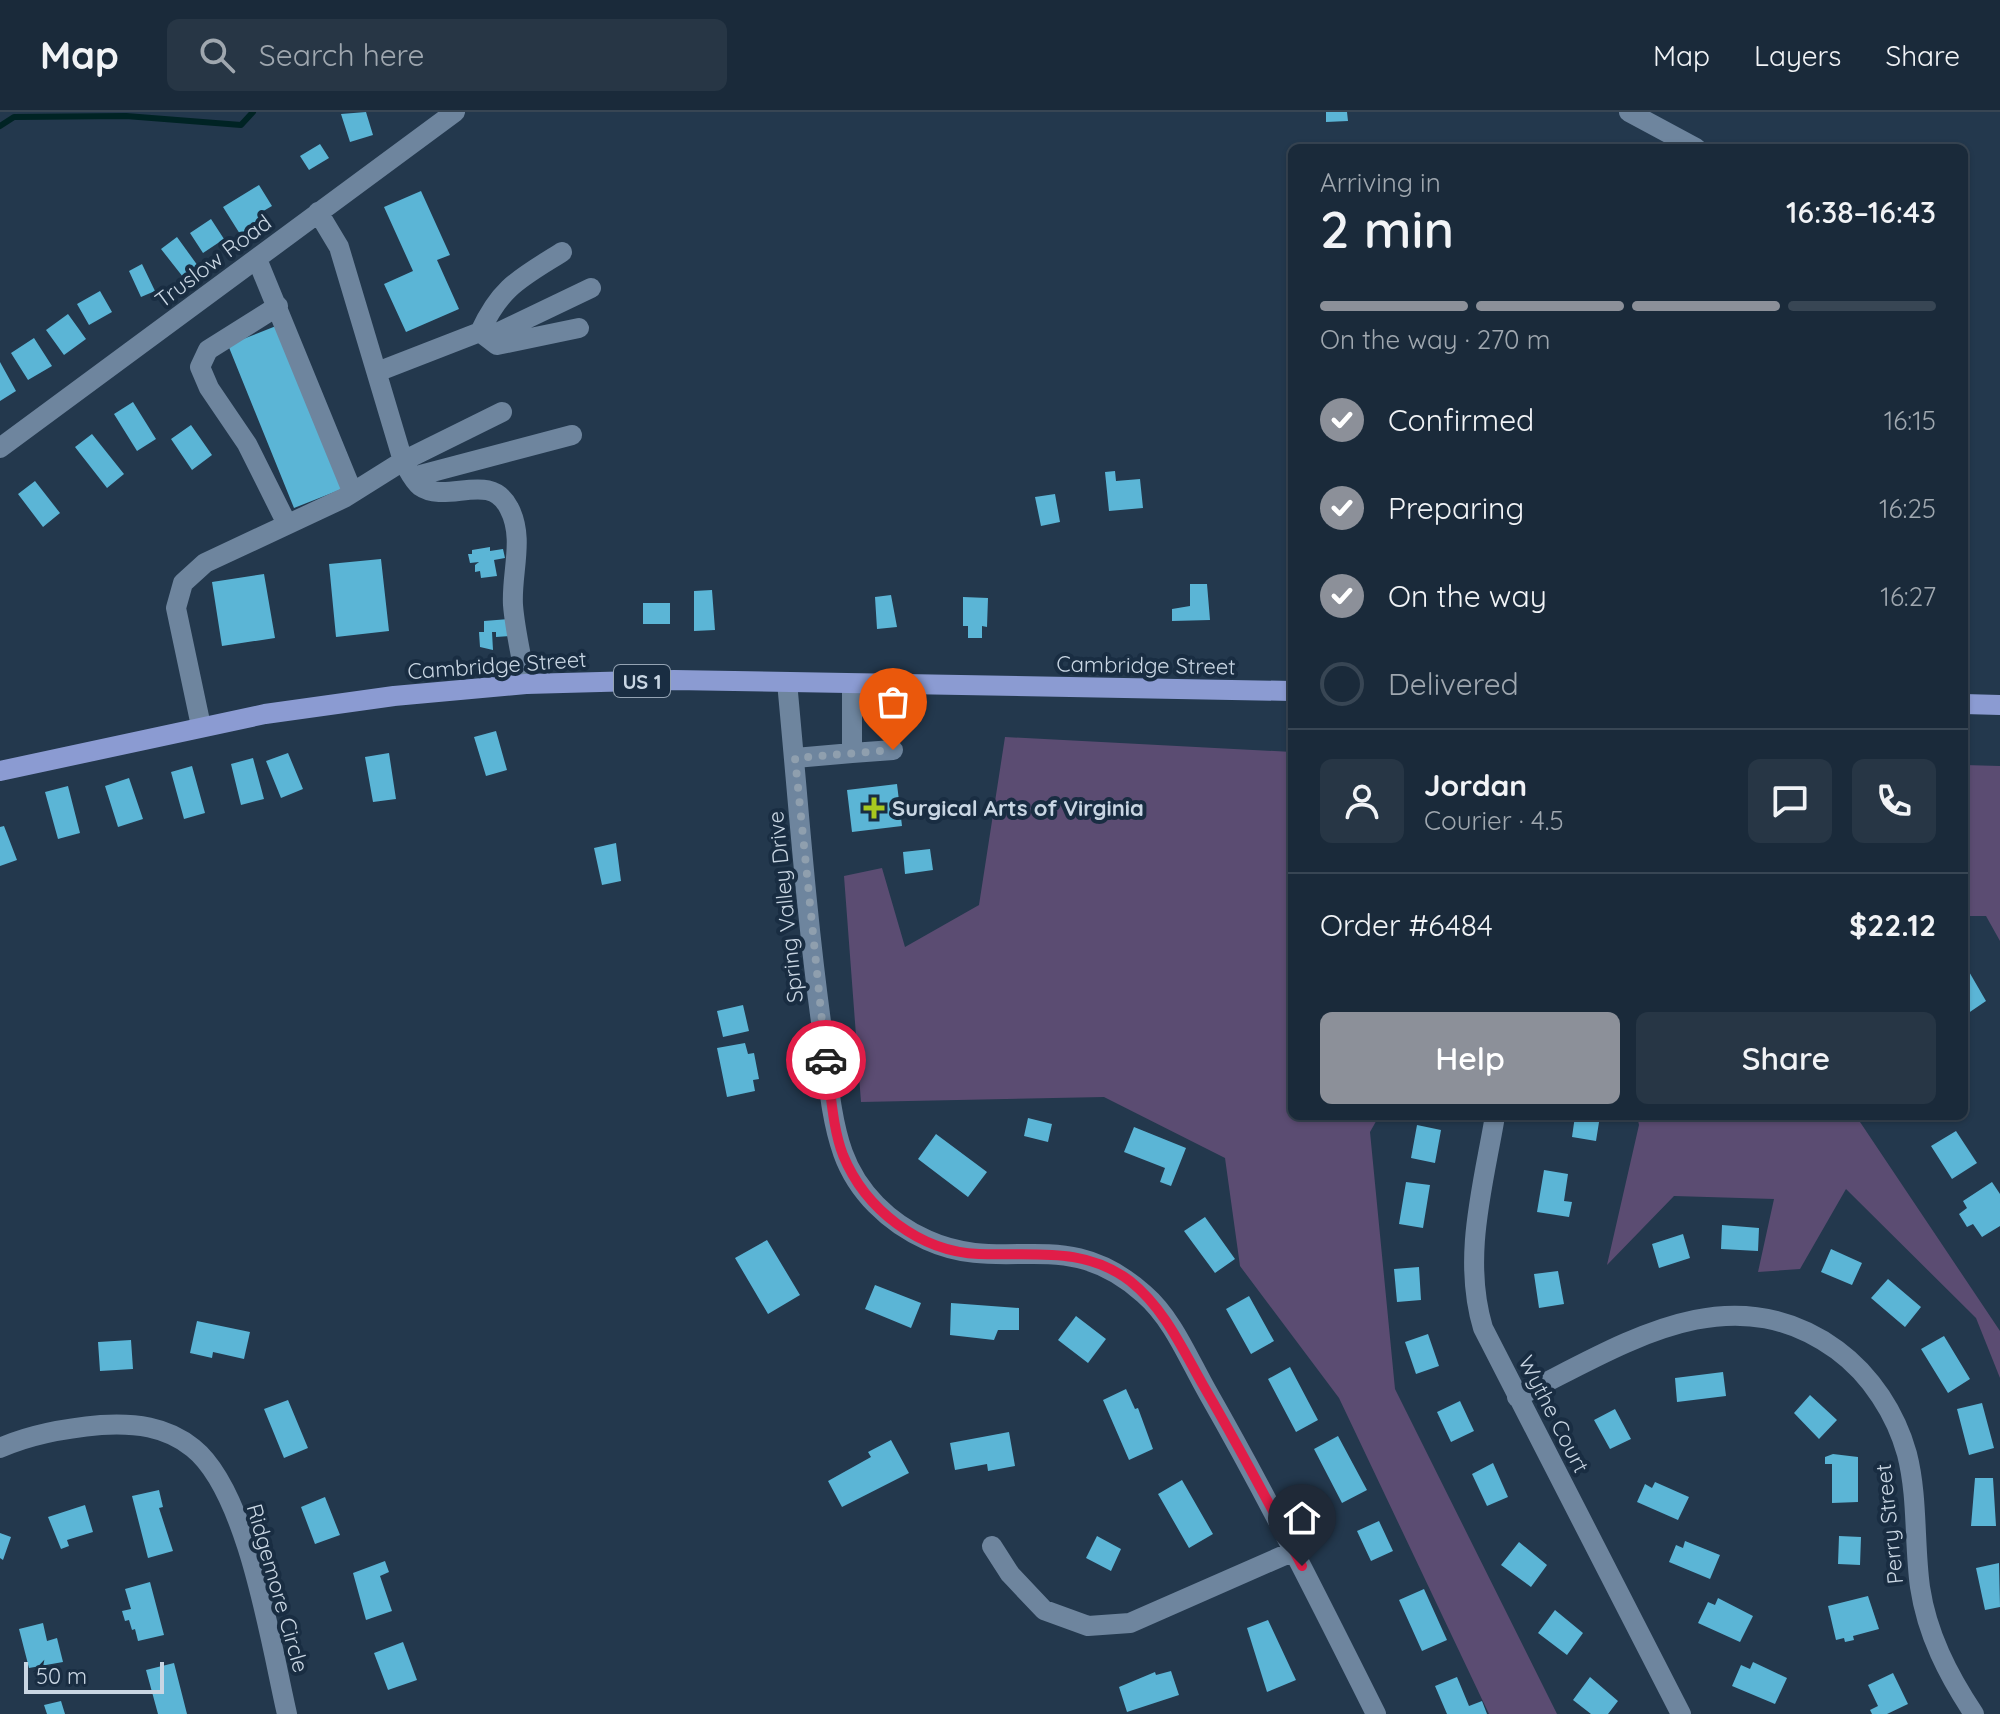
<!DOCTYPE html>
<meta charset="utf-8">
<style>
:root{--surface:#1a2a3a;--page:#273645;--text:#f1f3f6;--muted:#9fa7af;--line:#384654;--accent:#8c9099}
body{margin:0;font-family:Quicksand,sans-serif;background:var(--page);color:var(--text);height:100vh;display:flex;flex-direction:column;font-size:30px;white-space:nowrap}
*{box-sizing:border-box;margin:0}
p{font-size:26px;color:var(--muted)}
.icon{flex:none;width:44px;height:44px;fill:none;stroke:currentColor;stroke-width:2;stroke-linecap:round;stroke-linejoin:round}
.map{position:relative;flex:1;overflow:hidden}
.panel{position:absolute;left:1288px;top:32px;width:680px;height:976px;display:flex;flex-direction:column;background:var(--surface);border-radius:12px;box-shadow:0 2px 6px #0004,0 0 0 2px var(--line)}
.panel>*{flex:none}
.scale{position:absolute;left:24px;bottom:20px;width:140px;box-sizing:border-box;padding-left:8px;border:4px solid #c9d6e3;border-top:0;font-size:22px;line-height:28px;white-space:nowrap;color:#c9d6e3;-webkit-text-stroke:6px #192d42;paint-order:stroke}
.pin{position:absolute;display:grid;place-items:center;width:68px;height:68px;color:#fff;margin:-82px -34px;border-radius:50% 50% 50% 0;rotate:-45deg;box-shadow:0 0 8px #0007}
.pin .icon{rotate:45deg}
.courier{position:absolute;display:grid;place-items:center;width:80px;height:80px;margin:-40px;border:6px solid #e11d48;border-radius:50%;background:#fff;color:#222;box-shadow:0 2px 10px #0007}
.head em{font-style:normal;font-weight:600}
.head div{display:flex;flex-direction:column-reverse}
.head{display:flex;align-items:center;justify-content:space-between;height:136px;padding:0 32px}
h1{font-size:52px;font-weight:600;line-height:60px}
.bar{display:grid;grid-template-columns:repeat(4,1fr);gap:12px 8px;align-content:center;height:96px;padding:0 32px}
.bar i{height:10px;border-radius:6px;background:var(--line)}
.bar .selected{background:var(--accent)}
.bar p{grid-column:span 4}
.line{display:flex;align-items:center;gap:20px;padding:0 32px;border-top:2px solid var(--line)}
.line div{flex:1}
.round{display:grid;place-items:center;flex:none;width:84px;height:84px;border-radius:12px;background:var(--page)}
ol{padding:0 32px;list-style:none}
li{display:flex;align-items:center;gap:24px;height:88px}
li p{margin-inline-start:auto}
li .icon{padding:8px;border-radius:50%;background:var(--accent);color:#fff;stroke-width:4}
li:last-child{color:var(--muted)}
li i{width:44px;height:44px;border:4px solid var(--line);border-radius:50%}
.action{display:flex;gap:16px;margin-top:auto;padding:16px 32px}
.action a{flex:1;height:92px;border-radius:12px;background:var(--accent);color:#fff;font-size:32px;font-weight:600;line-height:92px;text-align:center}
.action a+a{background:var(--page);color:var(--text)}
header{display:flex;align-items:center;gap:48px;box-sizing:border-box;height:112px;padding:0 40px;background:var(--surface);border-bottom:2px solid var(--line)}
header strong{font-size:38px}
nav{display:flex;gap:44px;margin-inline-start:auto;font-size:28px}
.search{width:560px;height:72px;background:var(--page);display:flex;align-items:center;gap:20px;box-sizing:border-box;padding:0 28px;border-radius:12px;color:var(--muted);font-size:30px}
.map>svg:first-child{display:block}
</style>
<header>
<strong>Map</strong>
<div class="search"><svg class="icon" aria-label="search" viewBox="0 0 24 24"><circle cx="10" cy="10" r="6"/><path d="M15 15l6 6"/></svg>Search here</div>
<nav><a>Map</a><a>Layers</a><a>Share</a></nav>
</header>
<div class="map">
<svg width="2000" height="1602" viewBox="0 0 2000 1602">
<rect width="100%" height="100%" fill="#23384d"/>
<!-- green -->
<path fill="#5b4c72" d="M1005,625L1292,640V1004H1379L1370,1020L1395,1277L1557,1602H1489L1339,1286L1240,1154L1225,1046L1104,985L861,990L844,764L882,756L905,835L979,793Z
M1964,653L2000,654V829L1986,804H1964Z
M1637,1004H1856L2000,1219V1266L1976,1206L1846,1077L1800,1157L1758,1160L1774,1087L1674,1084L1607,1153L1639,1013Z"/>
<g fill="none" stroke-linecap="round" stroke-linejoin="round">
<!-- stream -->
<path stroke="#002324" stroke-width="6" d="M0,14L14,5L126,4L241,13L253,0"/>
</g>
<!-- building -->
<path fill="#5bb5d6" d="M366,0L373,23L350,30L341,2Z
M1326,0H1347L1348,9L1326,10Z
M320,32L329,46L309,58L300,44Z
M259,73L272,94L260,101L264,107L240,122L223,95Z
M421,79L450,143L437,148L459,197L406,220L384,172L413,159L384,95Z
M211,107L224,127L203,141L190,121Z
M177,125L198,154L183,165L161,137Z
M142,152L155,179L141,185L129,159Z
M100,179L112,200L89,213L77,192Z
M68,202L86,227L64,243L46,218Z
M276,214L342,377L294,396L228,233Z
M34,226L52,254L28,268L11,241Z
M0,250L16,279L0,289Z
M133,290L156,327L137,339L114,302Z
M191,313L212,343L192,358L171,327Z
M92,322L124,362L107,376L75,335Z
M1115,359L1116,369L1140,367L1143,396L1109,399L1105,360Z
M35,369L60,401L43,415L18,382Z
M1055,382L1060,410L1041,414L1035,385Z
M490,435V439L503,437L505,446L494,448L497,464L481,466L480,459L475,460V453L479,450L470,451L468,442H472V438Z
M381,447L389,519L336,525L329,452Z
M264,462L275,526L222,534L212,470Z
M1190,472H1207L1210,508L1172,509V497L1190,494Z
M712,478L715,518L694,519V479Z
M891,483L897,515L877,517L875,485Z
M963,485L988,486L987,515L982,514V526H968V514H963Z
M643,491H670V512H643Z
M509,507L510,524L496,525V520H492L493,538L480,535L479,520H484V509Z
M496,619L507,658L486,664L474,625Z
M288,641L303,677L281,686L266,649Z
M389,641L396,687L373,690L365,645Z
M253,646L264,687L241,693L231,652Z
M192,654L205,701L184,707L171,660Z
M129,666L143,707L118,715L105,674Z
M897,672L902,714L852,720L847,678Z
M68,674L80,721L58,727L45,680Z
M4,714L17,748L0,754V715Z
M616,731L621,769L602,773L594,736Z
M930,737L933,758L905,762L903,740Z
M1964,851L1986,889L1964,904Z
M743,893L749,919L723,925L717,899Z
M745,931L748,942L754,941L759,967L753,968L755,979L727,985L717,936Z
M1575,1004H1600L1596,1029L1572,1025Z
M1028,1006L1052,1012L1048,1030L1024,1024Z
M1417,1013L1441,1018L1435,1051L1411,1046Z
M1134,1015L1186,1036L1171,1074L1160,1070L1165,1056L1124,1040Z
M1956,1019L1977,1051L1952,1067L1931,1034Z
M936,1022L987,1060L968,1085L918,1047Z
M1544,1058L1568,1062L1564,1089L1572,1090L1569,1105L1537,1100Z
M1406,1070L1430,1073L1423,1116L1399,1112Z
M1992,1070L2000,1082V1114L1982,1125L1973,1112L1967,1115L1959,1102L1967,1096L1963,1089Z
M1205,1105L1235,1147L1215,1161L1184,1119Z
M1722,1113L1759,1116L1758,1139L1721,1137Z
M1683,1122L1690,1146L1659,1156L1652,1132Z
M767,1128L800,1183L768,1202L735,1146Z
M1831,1137L1862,1151L1852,1173L1821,1160Z
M1419,1155L1421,1188L1397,1190L1394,1157Z
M1558,1159L1564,1192L1539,1196L1534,1162Z
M1888,1167L1921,1195L1905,1215L1871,1186Z
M875,1173L921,1191L911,1216L865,1197Z
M1249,1184L1274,1229L1251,1242L1226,1197Z
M951,1191L1019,1196V1218H998L994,1228L950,1223Z
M1076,1204L1106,1227L1088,1251L1058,1228Z
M197,1209L250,1220L244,1247L213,1240L212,1246L190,1241Z
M1428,1222L1439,1254L1416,1262L1405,1230Z
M1944,1224L1970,1267L1948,1281L1921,1237Z
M131,1228L133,1257L100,1259L98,1230Z
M1290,1255L1318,1308L1296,1320L1268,1267Z
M1723,1260L1726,1284L1677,1290L1675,1266Z
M1126,1277L1135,1297L1138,1296L1153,1337L1129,1348L1103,1288Z
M1810,1283L1837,1308L1819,1327L1794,1301Z
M288,1288L308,1336L284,1346L264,1297Z
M1460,1289L1474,1319L1451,1330L1437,1300Z
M1982,1291L1994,1336L1969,1343L1957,1297Z
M1615,1297L1631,1327L1610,1337L1594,1308Z
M1009,1320L1015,1354L988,1359L987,1352L955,1358L950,1331Z
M1338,1324L1367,1378L1342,1391L1314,1337Z
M891,1328L909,1361L842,1395L828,1369L871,1345L868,1340Z
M1833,1342L1858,1345V1390L1832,1391V1352H1825V1345Z
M1493,1351L1508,1385L1487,1394L1472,1362Z
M1975,1366H1993L1996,1414H1971Z
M1182,1368L1213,1422L1189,1436L1158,1382Z
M1655,1370L1689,1385L1678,1408L1637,1390L1645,1372L1652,1376Z
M159,1378L163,1395L159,1396L173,1439L148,1446L132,1384Z
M325,1385L340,1423L315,1432L301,1395Z
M85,1393L93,1420L67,1428L69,1434L61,1437L48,1405Z
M1379,1409L1393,1439L1371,1449L1357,1419Z
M0,1421L11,1425L3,1448L0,1446Z
M1097,1424L1121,1437L1111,1459L1086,1446Z
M1839,1424L1861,1425L1860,1453L1838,1452Z
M1685,1429L1720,1443L1710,1467L1669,1450L1676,1433L1683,1436Z
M1519,1430L1547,1453L1531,1475L1501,1453Z
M385,1449L389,1460L380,1464L392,1499L366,1508L353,1461Z
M1999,1451L2000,1495L1985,1498L1976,1456Z
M150,1470L164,1523L138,1529L135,1517L132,1518L129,1508L125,1509L122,1499L131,1497L125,1477Z
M1424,1477L1447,1528L1422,1539L1399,1488Z
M1868,1484L1879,1517L1853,1524L1854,1528L1845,1530L1844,1526L1836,1528L1828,1494Z
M1718,1486L1753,1504L1740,1530L1698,1511L1708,1490L1715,1493Z
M1555,1498L1583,1521L1567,1543L1538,1521Z
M1268,1508L1296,1568L1267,1580L1247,1516Z
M43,1511L47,1529L57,1526L63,1550L29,1556L19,1517Z
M403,1530L417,1568L388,1578L374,1541Z
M1753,1550L1787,1566L1775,1592L1732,1574L1741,1553L1750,1557Z
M174,1551L187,1602H158L146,1558Z
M1171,1559L1179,1583L1127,1600L1119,1575L1155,1560L1156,1563Z
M1893,1561L1908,1592L1887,1602H1872L1870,1598L1878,1594L1868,1573Z
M1457,1565L1469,1594L1482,1589L1487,1602H1447L1435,1574Z
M1590,1565L1618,1589L1608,1602H1591L1573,1588Z
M61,1589L65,1602H47L44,1593Z"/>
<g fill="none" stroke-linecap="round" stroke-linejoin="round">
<!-- minor -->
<path stroke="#6e859e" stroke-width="20" d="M1629,0L1696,36
M562,140C521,166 501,174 480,220L497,233L579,216
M257,147L352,379
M278,194L208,238L200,255L209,276L247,332L287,412
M377,260L480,220L495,222L591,176
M502,300L403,349C408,357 413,369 420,374C447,393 490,358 509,396C525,426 511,461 513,493C515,519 522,546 526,572
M0,336L455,0
M413,365L572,323
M787,570C798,686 806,802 822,917C828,958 829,1002 843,1041C857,1080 889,1111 927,1128C1006,1164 1065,1111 1144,1182C1173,1207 1189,1248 1208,1281C1268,1386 1322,1494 1376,1602
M852,573V641L893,638
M201,614L176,496L183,471L205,451L344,386L403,349L339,135L318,100
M795,646L852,641
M1495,1004C1483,1075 1462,1146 1483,1216L1681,1602
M1517,1285C1621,1234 1728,1159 1837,1238C1871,1263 1896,1302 1907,1342C1918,1385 1914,1431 1920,1475C1927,1522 1948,1563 1974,1602
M0,1336C31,1322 67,1316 101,1313C134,1311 166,1314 193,1336C248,1380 271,1533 287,1602
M992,1434L1010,1462L1044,1498L1088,1514L1130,1511L1294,1439"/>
<!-- major -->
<path stroke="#8b9bd2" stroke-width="20" d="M1964,592L2000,593
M0,659L265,602L394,584L526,572L674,568L1292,579"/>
</g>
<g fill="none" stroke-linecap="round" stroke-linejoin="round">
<!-- done -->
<path stroke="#8f9fae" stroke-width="8" stroke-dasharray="0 14.4" d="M826,948L795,646L893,638"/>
<!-- route -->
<path stroke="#e11d48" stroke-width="10" d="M826,948C831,979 832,1014 843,1043C865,1097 920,1140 979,1142C1033,1144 1084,1134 1130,1169C1164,1196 1182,1236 1203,1273C1238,1333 1270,1393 1302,1454"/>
</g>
<!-- markers -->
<path fill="#a7c81f" stroke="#192d42" stroke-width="3" d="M870 684h8v8h8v8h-8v8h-8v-8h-8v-8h8z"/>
<g text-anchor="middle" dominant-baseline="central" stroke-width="8" stroke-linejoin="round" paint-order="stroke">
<!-- shield labels -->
<rect fill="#192d42" stroke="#94a3b3" stroke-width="2" x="614" y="553" width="56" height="32" rx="6"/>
<g font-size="20" font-weight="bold" fill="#c9d6e3">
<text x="642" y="569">US 1</text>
</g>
<!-- street labels -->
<g font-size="22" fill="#c9d6e3" stroke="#192d42">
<text transform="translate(213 149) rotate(-37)">Truslow Road</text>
<text transform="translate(497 553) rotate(-4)">Cambridge Street</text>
<text transform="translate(1146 553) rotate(1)">Cambridge Street</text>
<text transform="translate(785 795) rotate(-96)">Spring Valley Drive</text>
<text transform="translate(1554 1302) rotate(63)">Wythe Court</text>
<text transform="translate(1889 1412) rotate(-96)">Perry Street</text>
<text transform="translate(278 1476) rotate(74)">Ridgemore Circle</text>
</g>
<!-- poi labels -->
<g font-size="22" font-weight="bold" fill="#c9d6e3" stroke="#192d42" text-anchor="start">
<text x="892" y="696">Surgical Arts of Virginia</text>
</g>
</g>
</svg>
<div class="scale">50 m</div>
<div class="pin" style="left:893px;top:638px;background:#ea580c"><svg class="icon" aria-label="bag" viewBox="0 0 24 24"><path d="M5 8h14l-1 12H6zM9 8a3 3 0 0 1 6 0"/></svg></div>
<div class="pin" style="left:1302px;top:1454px;background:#1f2937"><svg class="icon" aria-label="home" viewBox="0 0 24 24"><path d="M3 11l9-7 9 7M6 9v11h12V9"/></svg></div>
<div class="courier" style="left:826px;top:948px"><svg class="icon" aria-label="car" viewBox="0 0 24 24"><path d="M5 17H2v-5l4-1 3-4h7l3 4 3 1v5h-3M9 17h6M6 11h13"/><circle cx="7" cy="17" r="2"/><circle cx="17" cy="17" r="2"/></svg></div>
<section class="panel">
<div class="head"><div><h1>2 min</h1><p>Arriving in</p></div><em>16:38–16:43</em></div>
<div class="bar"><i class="selected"></i><i class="selected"></i><i class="selected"></i><i></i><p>On the way · 270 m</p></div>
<ol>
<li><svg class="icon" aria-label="check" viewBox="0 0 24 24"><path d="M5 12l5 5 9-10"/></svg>Confirmed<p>16:15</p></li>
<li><svg class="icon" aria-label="check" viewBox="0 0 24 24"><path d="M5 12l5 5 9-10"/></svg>Preparing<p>16:25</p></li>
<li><svg class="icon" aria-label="check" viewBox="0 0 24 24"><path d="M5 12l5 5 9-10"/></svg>On the way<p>16:27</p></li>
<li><i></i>Delivered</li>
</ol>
<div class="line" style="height:144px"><a class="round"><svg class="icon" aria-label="person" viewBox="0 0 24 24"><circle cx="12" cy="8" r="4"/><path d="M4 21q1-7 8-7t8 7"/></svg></a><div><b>Jordan</b><p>Courier · 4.5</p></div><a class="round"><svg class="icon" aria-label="chat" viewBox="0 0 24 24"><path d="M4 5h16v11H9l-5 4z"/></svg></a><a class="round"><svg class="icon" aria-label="phone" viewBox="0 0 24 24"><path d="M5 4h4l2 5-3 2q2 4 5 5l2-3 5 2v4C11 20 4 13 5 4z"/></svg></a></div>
<div class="line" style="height:104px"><div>Order #6484</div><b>$22.12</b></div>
<div class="action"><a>Help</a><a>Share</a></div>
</section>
</div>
